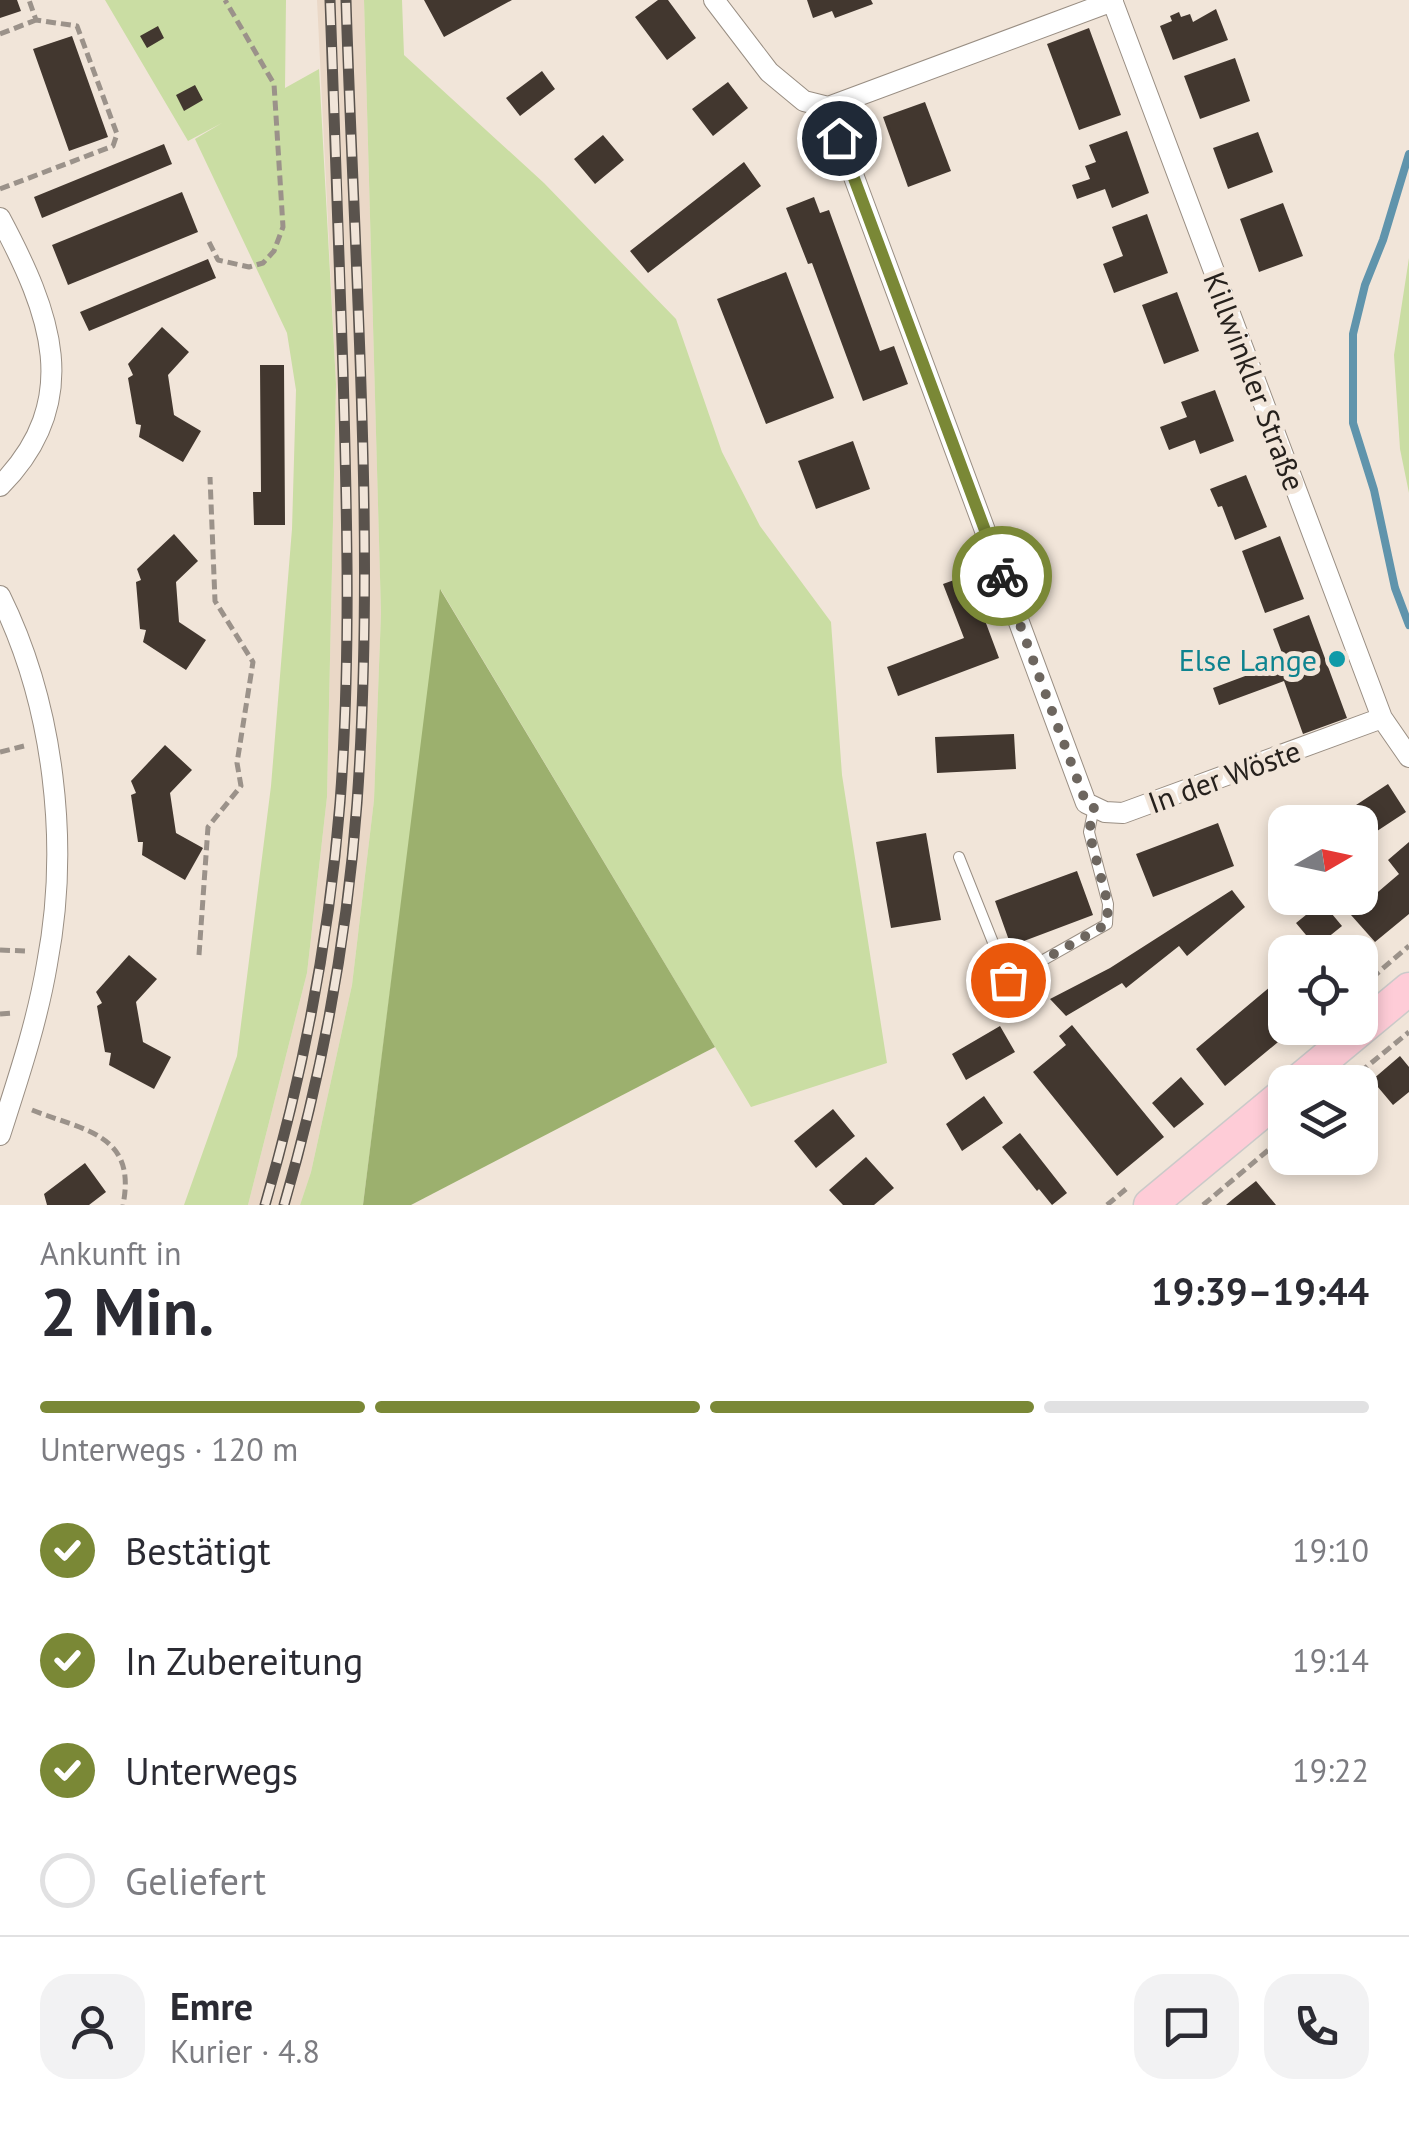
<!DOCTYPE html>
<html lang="de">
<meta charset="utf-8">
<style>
:root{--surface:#fff;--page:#f2f2f3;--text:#2b2b33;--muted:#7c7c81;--line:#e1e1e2;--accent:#7a8836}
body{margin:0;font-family:"PT Sans",sans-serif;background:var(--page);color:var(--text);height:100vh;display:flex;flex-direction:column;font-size:38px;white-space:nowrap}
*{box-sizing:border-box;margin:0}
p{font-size:32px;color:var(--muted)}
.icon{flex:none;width:55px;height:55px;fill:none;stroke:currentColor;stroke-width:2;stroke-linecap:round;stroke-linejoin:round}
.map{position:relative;height:1205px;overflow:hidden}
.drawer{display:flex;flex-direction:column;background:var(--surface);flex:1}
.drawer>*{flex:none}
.needle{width:65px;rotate:81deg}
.fabs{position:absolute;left:1268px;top:805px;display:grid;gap:20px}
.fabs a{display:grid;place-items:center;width:110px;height:110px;border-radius:20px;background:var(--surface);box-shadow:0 5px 15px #0003;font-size:50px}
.pin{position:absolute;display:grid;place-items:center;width:85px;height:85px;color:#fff;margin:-42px;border:5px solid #fff;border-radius:50%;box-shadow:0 2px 10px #0007}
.courier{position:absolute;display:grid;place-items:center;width:100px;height:100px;margin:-50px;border:8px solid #7a8836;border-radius:50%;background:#fff;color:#222;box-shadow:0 2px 12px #0007}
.summary em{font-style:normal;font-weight:700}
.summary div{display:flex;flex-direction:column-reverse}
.summary{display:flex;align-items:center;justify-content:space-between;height:170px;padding:0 40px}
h1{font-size:65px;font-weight:700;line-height:75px}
.bar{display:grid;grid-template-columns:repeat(4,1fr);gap:15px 10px;align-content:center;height:120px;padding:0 40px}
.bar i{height:12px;border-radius:8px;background:var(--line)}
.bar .selected{background:var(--accent)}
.bar p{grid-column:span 4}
.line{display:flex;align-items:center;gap:25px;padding:0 40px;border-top:2px solid var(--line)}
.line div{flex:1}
.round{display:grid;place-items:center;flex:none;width:105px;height:105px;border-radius:30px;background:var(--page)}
ol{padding:0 40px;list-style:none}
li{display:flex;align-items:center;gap:30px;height:110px}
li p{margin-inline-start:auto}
li .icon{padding:10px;border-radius:50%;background:var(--accent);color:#fff;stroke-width:4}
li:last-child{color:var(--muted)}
li i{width:55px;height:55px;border:5px solid var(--line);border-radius:50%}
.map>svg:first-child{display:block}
</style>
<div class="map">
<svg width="1409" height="1205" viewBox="0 0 1409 1205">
<rect width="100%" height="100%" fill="#f1e5d9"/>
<!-- built -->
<path fill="#ead8c7" d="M317,0H364L381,613L374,800L352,985L311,1172L300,1205H248L307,973L327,797L336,384Z"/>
<!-- green -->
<path fill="#cadda3" d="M105,0H286L285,88L319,69L336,384L327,797L307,973L248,1205H184L237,1056L271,786L292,529L296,390L287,333L195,139L222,123L188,141Z
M364,0H402L404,55L544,183L676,319L722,452L760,526L831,622L842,775L887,1063L751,1107L441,590L363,1205H300L311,1172L352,985L374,800L381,613Z
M1409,258V493L1400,449L1394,355Z"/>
<!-- forest -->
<path fill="#9cb06e" d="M440,589L715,1047L411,1205H363Z"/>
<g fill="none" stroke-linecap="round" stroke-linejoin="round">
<!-- stream -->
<path stroke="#6094ac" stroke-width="8" d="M1409,154L1383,240L1365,285L1353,334V423L1374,490L1395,588L1409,625"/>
</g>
<!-- building -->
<path fill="#42372f" d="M0,0H17L21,11L0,18Z
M424,0H512L444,37Z
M658,0H668L696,38L667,60L635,17Z
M807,0H871L873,4L835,18L832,11L813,18Z
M1216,9L1228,40L1173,60L1160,26L1172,21L1170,16L1179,12L1181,17L1190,14L1193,22Z
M158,26L164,38L147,48L140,36Z
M1089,28L1121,115L1079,130L1047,44Z
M72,36L108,137L69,151L33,49Z
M1235,58L1250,101L1200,119L1184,76Z
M542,71L555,89L520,116L506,98Z
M728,82L748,108L713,136L692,109Z
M195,85L203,100L184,111L176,95Z
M925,102L951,171L908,187L883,117Z
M1127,131L1149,193L1112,208L1105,189L1077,199L1072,185L1090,179L1085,166L1096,162L1089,145Z
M1258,132L1273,172L1228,189L1213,148Z
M603,135L624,160L595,184L574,159Z
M164,144L172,164L42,218L34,197Z
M744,162L761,186L648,273L630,251Z
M182,192L198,232L68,285L52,245Z
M814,197L820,213L829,210L880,351L894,346L908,384L863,401L812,263L808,264L786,208Z
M1283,203L1303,256L1259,272L1240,219Z
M1147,214L1168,273L1114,293L1103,264L1123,256L1112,227Z
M208,259L216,278L89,331L80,312Z
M786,272L834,398L766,424L717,299Z
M1177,292L1199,351L1164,364L1142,305Z
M162,327L189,352L168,375L174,415L201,431L183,462L139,437L141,425L136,424L128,378L133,375L128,364Z
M260,365H284L285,525H254L253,492H261Z
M1215,390L1234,441L1200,454L1195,440L1169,450L1160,427L1187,417L1181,402Z
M853,441L870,489L816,509L798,461Z
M1246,475L1267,527L1235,540L1222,506L1218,507L1210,489Z
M174,534L198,561L176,582L179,622L206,640L186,670L143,642L146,630L140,629L136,582L141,580L137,569Z
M1280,536L1304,599L1265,613L1242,551Z
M968,575L999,658L898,696L887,667L964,638L943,584Z
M1309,615L1347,718L1303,734L1284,681L1219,705L1213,688L1285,661L1273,629Z
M1014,734L1016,769L937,773L935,737Z
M165,745L192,770L170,793L176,833L203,848L185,880L142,855L143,842H138L131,795L136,793L131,781Z
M1388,784L1406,812L1371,835L1353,807Z
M1218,823L1234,866L1153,897L1136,854Z
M926,833L941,920L891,928L876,842Z
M1409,842V914L1375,942L1351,915L1399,874L1388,860Z
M1077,871L1093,915L1011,946L995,901Z
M1232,890L1245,907L1187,956L1179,946L1126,988L1122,983L1066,1016L1050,999L1110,968Z
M1322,902L1342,926L1316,947L1296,923Z
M1340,943L1347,952H1327Z
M129,955L157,979L136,1002L143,1042L171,1057L154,1089L109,1065L111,1053L105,1052L97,1006L102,1003L96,992Z
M1283,976L1285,1028H1295L1225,1086L1196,1049Z
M1072,1025L1164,1137L1117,1176L1033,1072L1066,1045L1059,1036Z
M1000,1026L1015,1052L966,1080L952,1054Z
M1400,1056L1409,1067V1092L1393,1105L1372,1080Z
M1181,1077L1204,1104L1174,1128L1152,1103Z
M984,1096L1003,1123L962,1151L946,1124Z
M833,1109L855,1136L816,1168L794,1141Z
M1360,1114L1377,1133L1360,1148Z
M1020,1133L1067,1193L1052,1205L1039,1189L1037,1191L1002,1147Z
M866,1157L894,1188L874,1205H843L829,1190Z
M85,1163L106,1192L89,1205H47L44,1194Z
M1256,1181L1276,1205H1226L1233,1199Z"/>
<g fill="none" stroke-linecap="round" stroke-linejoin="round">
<defs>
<path id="service" d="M959,857L1008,980L1107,924L1108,904L1089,832L1094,807"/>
<path id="minor" d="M714,0L769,72L804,101L828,107
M1112,0L1382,718L1409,757
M1113,1L828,107L1086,803L1105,812L1123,813L1382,718
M0,218C50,312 85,400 0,486
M0,596C54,705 70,844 47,964C37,1023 18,1079 0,1135"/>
<path id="primary" d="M1297,1082L1409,989
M1150,1205L1285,1093"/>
</defs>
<!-- service casing -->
<use href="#service" stroke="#998e83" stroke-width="12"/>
<!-- minor casing -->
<use href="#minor" stroke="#998e83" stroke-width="22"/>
<!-- primary casing -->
<use href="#primary" stroke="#cbcac9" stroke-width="35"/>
<!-- path -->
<path stroke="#9b928a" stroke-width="5" stroke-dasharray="10 5" stroke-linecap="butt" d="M0,34L36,20
M0,189L113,146L117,134L77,26L36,20L29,0
M209,242L218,260L249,267L263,263L274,251L283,227L274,84L225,0
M0,752L24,746
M0,950L26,951
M199,955L208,827L241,786L237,763L253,662L215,601L210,477
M1360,988L1409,946
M0,1014L14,1013
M1348,1082L1409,1032
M32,1110C85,1131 137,1134 123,1205
M1107,1205L1126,1189
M1203,1205L1285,1136"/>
<!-- service -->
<use href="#service" stroke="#fff" stroke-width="10"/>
<!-- minor -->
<use href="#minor" stroke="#fff" stroke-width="20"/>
<!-- primary -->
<use href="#primary" stroke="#feccd7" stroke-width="32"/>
<defs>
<path id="rail" d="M265,1205C303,1074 329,940 340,803C351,660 347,515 343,371C339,248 335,124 330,0
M284,1205C322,1074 347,939 357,803C376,540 354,264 346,0"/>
</defs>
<!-- rail casing -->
<use href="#rail" stroke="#5a534d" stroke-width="11"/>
<!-- rail -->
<use href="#rail" stroke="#f1e5d9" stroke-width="8" stroke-dasharray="22" stroke-linecap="butt"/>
</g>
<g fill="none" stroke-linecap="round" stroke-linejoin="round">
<!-- done -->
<path stroke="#6d665f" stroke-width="10" stroke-dasharray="0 18" d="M1002,576L1086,803L1094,807L1089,832L1108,904L1107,924L1008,980"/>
<!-- route -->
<path stroke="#7a8836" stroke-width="12" d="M839,138L1002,576"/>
</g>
<!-- markers -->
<circle fill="#0f9aa8" stroke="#f1e5d9" stroke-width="4" cx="1337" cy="659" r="10"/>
<g text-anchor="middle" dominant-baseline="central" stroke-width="10" stroke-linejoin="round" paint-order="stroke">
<!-- street labels -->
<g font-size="30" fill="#26211d" stroke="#f1e5d9">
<text transform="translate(1255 381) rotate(69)">Killwinkler Straße</text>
<text transform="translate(1224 776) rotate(-20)">In der Wöste</text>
</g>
<!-- culture labels -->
<g font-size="30" fill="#0d838f" stroke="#f1e5d9" text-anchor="end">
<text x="1317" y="659">Else Lange</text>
</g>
</g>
</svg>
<div class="fabs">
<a><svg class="needle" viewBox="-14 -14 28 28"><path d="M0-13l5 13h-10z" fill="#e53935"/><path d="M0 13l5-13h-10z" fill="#7c7c81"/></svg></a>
<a><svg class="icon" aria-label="locate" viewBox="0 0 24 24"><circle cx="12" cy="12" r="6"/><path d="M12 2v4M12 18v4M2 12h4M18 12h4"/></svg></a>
<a><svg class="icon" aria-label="layers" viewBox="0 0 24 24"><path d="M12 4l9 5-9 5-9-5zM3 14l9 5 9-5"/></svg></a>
</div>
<div class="pin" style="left:1008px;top:980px;background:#ea580c"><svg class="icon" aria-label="bag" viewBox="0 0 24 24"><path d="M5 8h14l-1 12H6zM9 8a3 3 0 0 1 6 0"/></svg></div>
<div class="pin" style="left:839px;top:138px;background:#1f2937"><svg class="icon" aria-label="home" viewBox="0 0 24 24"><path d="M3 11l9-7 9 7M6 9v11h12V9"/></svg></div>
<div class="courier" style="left:1002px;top:576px"><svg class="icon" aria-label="bike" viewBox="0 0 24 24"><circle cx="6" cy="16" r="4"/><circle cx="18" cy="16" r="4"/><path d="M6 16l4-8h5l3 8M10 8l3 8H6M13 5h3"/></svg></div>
</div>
<section class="drawer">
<div class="summary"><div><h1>2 Min.</h1><p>Ankunft in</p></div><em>19:39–19:44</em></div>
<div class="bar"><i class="selected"></i><i class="selected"></i><i class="selected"></i><i></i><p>Unterwegs · 120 m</p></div>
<ol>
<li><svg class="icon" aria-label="check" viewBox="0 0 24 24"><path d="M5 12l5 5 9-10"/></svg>Bestätigt<p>19:10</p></li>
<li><svg class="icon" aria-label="check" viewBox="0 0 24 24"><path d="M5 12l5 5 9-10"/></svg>In Zubereitung<p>19:14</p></li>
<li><svg class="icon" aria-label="check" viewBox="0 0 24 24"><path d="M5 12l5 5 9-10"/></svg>Unterwegs<p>19:22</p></li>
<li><i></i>Geliefert</li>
</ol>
<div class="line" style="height:180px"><a class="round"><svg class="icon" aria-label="person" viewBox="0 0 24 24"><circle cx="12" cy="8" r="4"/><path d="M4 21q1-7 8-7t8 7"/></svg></a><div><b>Emre</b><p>Kurier · 4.8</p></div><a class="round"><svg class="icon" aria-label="chat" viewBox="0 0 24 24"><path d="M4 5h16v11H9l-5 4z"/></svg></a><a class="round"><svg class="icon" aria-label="phone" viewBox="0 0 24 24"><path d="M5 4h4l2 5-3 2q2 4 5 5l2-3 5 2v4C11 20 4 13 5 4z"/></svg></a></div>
</section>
